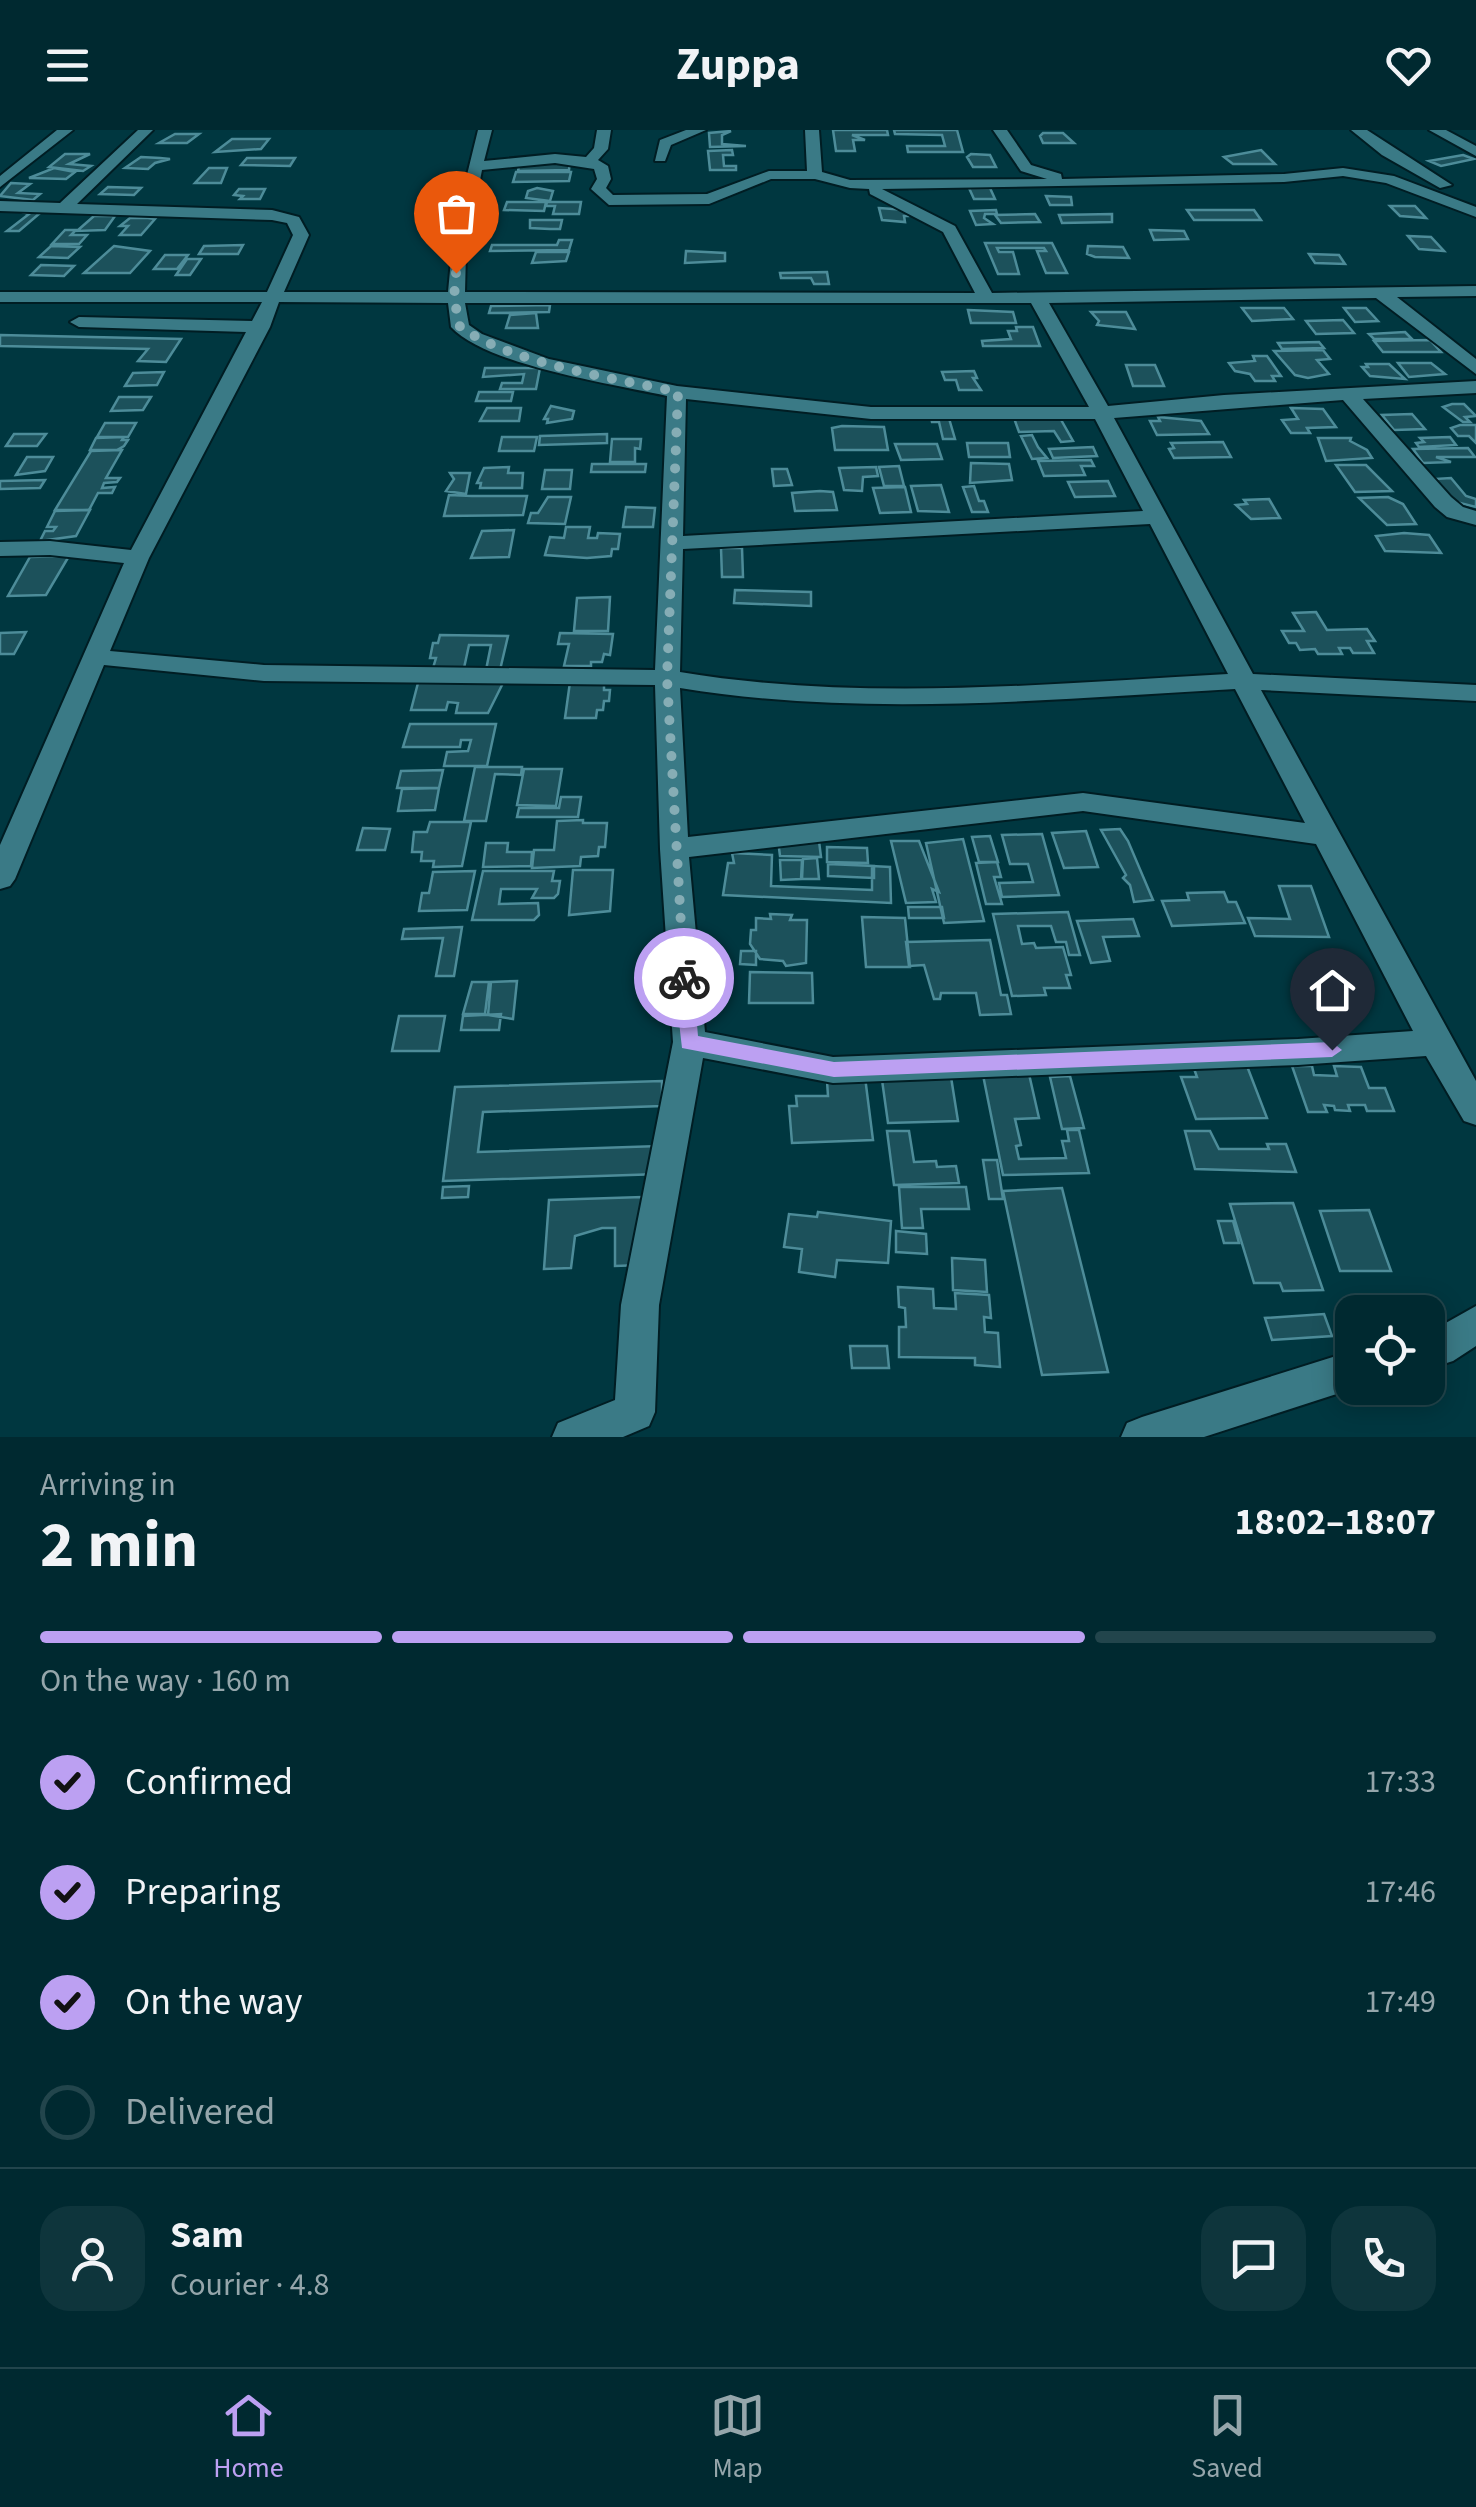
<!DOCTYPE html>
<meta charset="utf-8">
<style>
:root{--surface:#002930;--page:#0e353c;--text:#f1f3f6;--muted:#95a6ab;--line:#22454c;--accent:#bca0f2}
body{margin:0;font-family:"Source Sans 3",sans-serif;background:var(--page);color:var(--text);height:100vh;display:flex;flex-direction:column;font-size:38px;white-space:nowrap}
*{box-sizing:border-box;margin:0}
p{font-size:32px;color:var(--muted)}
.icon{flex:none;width:55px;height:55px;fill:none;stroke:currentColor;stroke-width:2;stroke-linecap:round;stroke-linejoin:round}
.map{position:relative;height:1307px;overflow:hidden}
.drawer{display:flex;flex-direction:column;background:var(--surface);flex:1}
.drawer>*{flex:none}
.tools{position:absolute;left:1335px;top:1165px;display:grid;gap:20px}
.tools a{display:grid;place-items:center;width:110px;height:110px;border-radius:20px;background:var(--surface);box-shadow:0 5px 25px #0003,0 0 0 2px var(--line);font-size:50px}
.pin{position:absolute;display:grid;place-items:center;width:85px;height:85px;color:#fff;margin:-102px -42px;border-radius:50% 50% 50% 0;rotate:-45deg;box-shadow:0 0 10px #0007}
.pin .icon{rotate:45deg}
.courier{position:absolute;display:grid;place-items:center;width:100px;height:100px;margin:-50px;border:8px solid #bca0f2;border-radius:50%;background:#fff;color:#222;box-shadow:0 2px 12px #0007}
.head em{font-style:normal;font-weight:700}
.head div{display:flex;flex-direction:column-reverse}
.head{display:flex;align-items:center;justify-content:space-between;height:170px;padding:0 40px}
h1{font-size:65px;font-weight:700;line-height:75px}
.bar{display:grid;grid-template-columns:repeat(4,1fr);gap:15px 10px;align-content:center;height:120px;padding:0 40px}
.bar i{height:12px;border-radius:8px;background:var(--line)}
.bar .active{background:var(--accent)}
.bar p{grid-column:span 4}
.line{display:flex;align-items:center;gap:25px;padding:0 40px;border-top:2px solid var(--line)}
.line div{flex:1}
.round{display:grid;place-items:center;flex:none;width:105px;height:105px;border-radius:30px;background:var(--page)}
ol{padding:0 40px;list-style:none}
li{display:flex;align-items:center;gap:30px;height:110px}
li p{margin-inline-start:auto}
li .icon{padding:10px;border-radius:50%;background:var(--accent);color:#111;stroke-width:4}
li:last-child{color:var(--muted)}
li i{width:55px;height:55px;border:5px solid var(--line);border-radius:50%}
header{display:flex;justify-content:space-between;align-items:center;height:130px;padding:0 40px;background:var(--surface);font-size:45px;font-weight:700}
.tabs{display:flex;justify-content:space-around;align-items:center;height:140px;border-top:2px solid var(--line);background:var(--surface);font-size:28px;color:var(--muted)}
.tabs a{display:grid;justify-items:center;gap:5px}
.tabs .active{color:var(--accent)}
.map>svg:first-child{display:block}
</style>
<header><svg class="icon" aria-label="menu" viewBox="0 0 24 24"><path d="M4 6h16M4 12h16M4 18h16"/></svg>Zuppa<svg class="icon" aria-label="heart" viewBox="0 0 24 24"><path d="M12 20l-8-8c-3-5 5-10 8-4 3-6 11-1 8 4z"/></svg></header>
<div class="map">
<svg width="1476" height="1307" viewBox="0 0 1476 1307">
<rect width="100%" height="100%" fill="#003740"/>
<!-- building -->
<path fill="#1c515b" stroke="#4d8c99" stroke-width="2.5" d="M833,0H887L888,5H852L865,10H853L855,21H836Z
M894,0H957L963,22H908L907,16H945L942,5L895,4Z
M731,1L722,5V14L746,16L710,17L709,3Z
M1043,3H1063L1074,13H1043L1040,6Z
M175,4H199L187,13H159Z
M232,9H269L261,19L215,22Z
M732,20L733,25H723L724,36H736V40H710L708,21Z
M1261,20L1275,34H1233L1224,27Z
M65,24H90L69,34L91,36L83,41L49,37Z
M971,24L990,25L996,37H973L967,27Z
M1463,25L1474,29L1441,36L1429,31Z
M141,27L160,28L170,29L155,33L148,39L125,38Z
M247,28H295L290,36L241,35Z
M520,31H570L569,40L518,41Z
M54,38L75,42L66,49L29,48Z
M209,38H227L221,53H195Z
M516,42H571L569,51L513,52Z
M11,53L30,54L18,63L40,64L33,70L0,66Z
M108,57L141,58L134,65L100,64Z
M537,58L553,61L550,71L526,68L528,61Z
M969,58H990L995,69H974Z
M239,59H265L260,69H240L243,66L234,65Z
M1046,66L1071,67L1072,75H1050Z
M507,72H546L544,81L504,80Z
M547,72H581L579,84H553L555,76H546Z
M1390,76H1415L1426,88L1400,86Z
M879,78L907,80L908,86H904L905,92L882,90Z
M996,80L997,84H985L984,88L993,94L976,95L970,81Z
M1187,80H1254L1261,90H1194Z
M22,82L40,83L19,101H7L29,84Z
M1035,84L1040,92L1001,93L995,85Z
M1112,84V92L1062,93L1059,85Z
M94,86H115L105,100L77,101Z
M130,88H148L155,89L141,105H120L128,96H120Z
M530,90H562L560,99H550L530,98Z
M65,100H76L71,105H87L79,114H52Z
M1150,100L1184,101L1188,109L1154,110Z
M1408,106L1431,107L1444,121L1419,119Z
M559,110H572L569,120L490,121L492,115H557Z
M985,113H1052L1067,143H1046L1037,121H1046L1044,118H997L999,122H1013L1019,144H998Z
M243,115L238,124H199L204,116Z
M51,116L80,117L68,128L39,127Z
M114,116L150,121L130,143H84Z
M1088,116L1123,117L1129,128L1095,127L1087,124Z
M686,121L725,123V131L685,133Z
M536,122H569L566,131L532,133Z
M1309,124L1339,125L1345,134L1315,133Z
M165,125H188L177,139H154Z
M187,129H201L190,145H176Z
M41,135L74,136L64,146L31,145Z
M827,142L829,154H814L811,148H781L780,143Z
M550,175L549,182L489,183L491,176Z
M1242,178H1284L1293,189L1252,191Z
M1344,178H1366L1378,191L1355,192Z
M968,180L1013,182L1016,193H971Z
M1091,182H1126L1135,199L1097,195L1099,191Z
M536,183L538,198H506L510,185Z
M1343,190L1354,203L1316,204L1306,191Z
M1016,197H1033L1040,216H983L982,211L1011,209L1008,201H1017Z
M1405,202L1412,209H1374L1369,204Z
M0,205L181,209L166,232L138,231L148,219L0,216Z
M1430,210L1441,222H1383L1374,211Z
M1319,212L1324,218L1282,219L1278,213Z
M1323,220L1330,229L1317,230L1329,244L1308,248L1295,245L1274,221Z
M1253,226H1267L1281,246H1272L1275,251H1255L1250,244L1235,241L1229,233L1255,231Z
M1398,233H1431L1445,244L1409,247Z
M1366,234H1389L1405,249L1370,246L1362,237H1368Z
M1126,235H1155L1164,256H1133Z
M485,238H540L536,259H500L502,253H522L524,244L483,247Z
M974,241L977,248H973L981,260H959L956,250H945L942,242Z
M164,242L157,255L125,256L133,243Z
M479,262H513L511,271H476Z
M119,267H151L143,280L111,281Z
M1452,274H1464L1476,286L1465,287L1470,292H1463L1443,277Z
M551,276L574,281L572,289L547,293L548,289H544Z
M487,278H521L519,291H480Z
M1291,278L1323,279L1336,297L1307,298L1310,303H1291L1282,290L1298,289Z
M1412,284L1425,299L1394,300L1382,285Z
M948,285L955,309H943L939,292H932L931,287Z
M1158,287L1201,291L1209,304L1157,305L1150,291H1160Z
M1014,288H1060L1073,311L1061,312L1054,301L1019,302Z
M105,293H136L128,307H97Z
M1460,295H1476V313L1469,306H1458L1451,298Z
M842,296L884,297L888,320H835L832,298Z
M14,304H46L37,316H6Z
M607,304V313L539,315L540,306Z
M1032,305L1038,317L1047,328L1032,329L1021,306Z
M124,307L122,310H128L124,316L117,320H90L96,308Z
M502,307H537L534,321H499Z
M1450,307L1456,315L1419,317L1416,313L1424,312L1420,308Z
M1318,308H1351L1350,311L1367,320L1372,328L1326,331Z
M612,309H641L640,319L635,318V332H610Z
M1223,312L1231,327L1174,328L1169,319L1174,318L1171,313Z
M967,313H1008L1010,327H969Z
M895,314H937L942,329L901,330Z
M1093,317L1097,326L1053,328L1049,319Z
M1468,318L1475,327H1436L1451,332L1423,333L1413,319Z
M122,320L106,348H120L117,352L104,353L102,358L115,357L112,363H98L89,380H55L91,321Z
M27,327H53L45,341L16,345Z
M1091,330L1094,336H1081L1085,345L1044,346L1038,331Z
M971,333L1009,334L1012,350L970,353Z
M592,334H646L645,342H591Z
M1336,335H1366L1392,361L1355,362Z
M899,336L904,356H884L879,337Z
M509,337L508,343H523L522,358H480L481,353H477L484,338Z
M876,337L878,346L863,347L862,361L844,360L839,338Z
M772,339H787L792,355L774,356Z
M545,340H572L570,359H542Z
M450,343H470L466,364L446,361L454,349Z
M1451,348L1466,366L1476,369V377L1452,371L1434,349Z
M45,350L40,358L0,359V351Z
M1108,351L1115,366L1075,367L1068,352Z
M941,355L949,382L918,381L911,356Z
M974,356L979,371H984L988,382H972L963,357Z
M905,357L911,382L880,383L873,358Z
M820,361L833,362L837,380L795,381L792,363Z
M449,365L472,366H527L523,385L444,386Z
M548,367H571L565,394L528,393L531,383H538Z
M1388,367L1403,374L1416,394L1387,395L1359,368Z
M1269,369L1280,388L1251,389L1236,375L1247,374L1244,370Z
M626,377L655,378L653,397H623Z
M90,380L76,406L40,411L45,401H53L56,397H47L55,381Z
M566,397H590L588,408H597L598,403L620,404L618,419H612L611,426L587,428L545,425L550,407L564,408Z
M514,400L509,427L471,428L482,401Z
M1404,403L1429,405L1441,423L1385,421L1376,406Z
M721,418H742L743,447H722Z
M69,426L46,465L8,466L30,427Z
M735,460L811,462V476L734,473Z
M610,467L608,501H574L577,468Z
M1316,482L1327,500L1367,499L1375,511H1367L1374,523H1353L1350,518H1339L1342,524H1318L1315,519L1300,520L1296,513H1289L1282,501H1304L1293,483Z
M26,502L14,524H0V503Z
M560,503L613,504L610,525L604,524L602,532H591V536H564L569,514H558Z
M440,505L508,506L500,540H486L491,515H469L464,538H433L436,528H430L433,513H438Z
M570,552H604V560H610L609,571H604L603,580H597L596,588H565Z
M418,553H503L488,583H456L458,573L448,572L446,580H411Z
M410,594H496L487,636H444L447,622L468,621L471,610H461L460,617H403Z
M475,637H522L521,645L495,644L486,691H464Z
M524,639H562L556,676L517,675Z
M443,640L439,658H397L401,641Z
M439,658L435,680L398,681L402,659Z
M561,667H581L578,687H517L519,678H559Z
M583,690V693H607L605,717H599L598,726L581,727L580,736L532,738L534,720H554L557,691Z
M430,692H471L462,736L433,737L434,731H421L422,722H412L414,702H427Z
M363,698L390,699L385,720H357Z
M1120,699L1128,711L1153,770L1134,772L1130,755L1123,748L1126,745L1101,700Z
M1086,701L1098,737L1064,738L1052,703Z
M1042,704L1059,765L1002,767L999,753L1033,752L1028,734H1010L1002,705Z
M990,706L998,732H979L972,707Z
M963,709L984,791L944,793L926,713Z
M778,710L819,711L821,727L780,726Z
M891,711H919L939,762L932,759L936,772L906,773Z
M486,713H508L507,722H532L531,736L483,737Z
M827,717L867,718L868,733L827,732Z
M732,723L772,725L771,756L872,760V736L890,737L891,773L723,765L728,733H734Z
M817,728L819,749H802L803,729Z
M780,730H802L801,749L781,750Z
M997,732L1001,747H994L1002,774H986L976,733Z
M828,734L874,736V748L828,746Z
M573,740H613L610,781L569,785Z
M475,741L467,780L419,781L422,763H429L433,742Z
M483,741H554L552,751H560L558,764L554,768H532L537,759H501L499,774L538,773L539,785L534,790H472Z
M1279,756H1311L1329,807L1255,806L1248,788L1290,789Z
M1224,762L1228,772H1236L1245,793L1172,796L1162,771L1189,770L1187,763Z
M908,777H942L944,788H909Z
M1068,782L1080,825H1069L1066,812H1056L1051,796H1018L1022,814L1034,813L1036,818L1063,817L1071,845H1066L1070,858H1044L1046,865L1012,866L993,784Z
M770,784L792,785L790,790H807L806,833L786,836L783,831L760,829L750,814L751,800H756V788L771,789Z
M862,787L905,788L910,837H866Z
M1133,789L1139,806L1103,807L1110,831L1091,833L1077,791Z
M462,797L454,846H436L443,808L402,809L404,799Z
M990,810L1001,865H1007L1011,884L980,885L976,863H941L940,869H934L924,835L909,836L906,812Z
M741,821H756V835L740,834Z
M750,842L812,843L813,873H749Z
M517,851L513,889L488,885L491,852Z
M472,852H489L485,884H463Z
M501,884L499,900H461L463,886Z
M399,886H445L439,921H392Z
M1192,933L1247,936L1267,988L1196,989L1181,947H1197Z
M1292,936H1312L1314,945L1337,946L1334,936L1361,937L1369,958H1385L1394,981H1367L1365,975H1348L1350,981L1335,980L1334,976L1324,975L1327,982H1308Z
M1029,944L1039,988L1015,989L1021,1015L1016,1016L1019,1029L1066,1028L1062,1011H1069L1067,1000H1079L1089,1043L1003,1045L983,945Z
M1070,946L1084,998L1062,999L1050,947Z
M865,947L873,1010L792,1013L789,976H797L796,966H828L827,951Z
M951,947L958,991L888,993L882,950Z
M662,951V976L483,982L478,1022L659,1016L660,1044L443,1051L455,957Z
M887,1001H909L914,1032L936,1031L937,1037L956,1036L959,1053L894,1055Z
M1185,1001H1210L1219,1019H1269L1267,1014H1286L1296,1042L1195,1039Z
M983,1030H997L1003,1069H989Z
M469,1056L468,1067L442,1068L443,1057Z
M899,1057H966L969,1079H921L923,1098H902Z
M1062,1058L1108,1242L1042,1245L1003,1061Z
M642,1067V1135L615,1136V1098H602L575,1106L571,1138L544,1139L549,1070Z
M1293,1073L1323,1160L1283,1161L1280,1153H1254L1230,1074Z
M1369,1080L1391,1141H1340L1320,1081Z
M818,1082L891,1091L888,1133L837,1130L835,1147L799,1142L802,1119L784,1117L789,1084L817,1087Z
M1218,1091H1233L1239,1113H1224Z
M896,1101L926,1104L927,1124L896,1122Z
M952,1128L985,1130L987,1162L953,1160Z
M898,1157L933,1159L934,1178L956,1179L955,1163L989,1165L991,1188L984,1187L985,1202L998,1203L1000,1237L975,1235V1228L899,1227V1197H906L905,1178L899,1177Z
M1324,1184L1332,1206L1272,1210L1265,1188Z
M850,1216H887L889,1238H852Z"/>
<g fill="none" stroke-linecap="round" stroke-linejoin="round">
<defs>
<path id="minor" d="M57,0H73L0,57V46Z
M138,0H153L77,74L272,80L299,87L309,105L284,162H448L454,98L478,0H492L484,31L555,24L586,27L594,18L597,0H611L608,19L598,30L608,36L611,49L606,58L613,65L707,64L769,41H807L805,0H819L822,42L850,50L1047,49L1021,41L993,0H1007L1031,35L1061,44L1062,49L1284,44L1343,38L1394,46L1476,77V87L1386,53L1343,46L1284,52L882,59L955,96L992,163L1476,156V166L1397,167L1476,229V244L1376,168L1049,173L1108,276L1224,265L1476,251V263L1363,269L1451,367L1463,377L1476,381V395L1447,387L1435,377L1343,270L1114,288L1253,544L1476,555V571L1261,560L1476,951V995L1464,991L1426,926L1298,935L833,953L703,928L659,1175L655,1282L649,1296L623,1307H552L558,1293L615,1270L621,1175L673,912L660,719L655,555L264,551L104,535L15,749L10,756L0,759V715L124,433L50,425L0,426V412L50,411L131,420L246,202L79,197L70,192L79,187L252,191L262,172H0V162H267L293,105L287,93L272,90L0,81V71L60,73ZM555,33L594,39L597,49L591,59L609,75L709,74L771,49H815L850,58L869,59L870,64L943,102L975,163L465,162L466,123L482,40ZM279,172L448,173L451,197C488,236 613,254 667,266L655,540L264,535L110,521L149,428L270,197ZM465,173H1031L1089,277H871L677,256L549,229L482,204L469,195ZM686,269L871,289H1095L1143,381L683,406ZM1150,394L1228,544C1047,554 860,572 680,542L683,419ZM680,558C862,588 1052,569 1235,559L1305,693L1083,663L688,707ZM1083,681L1316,714L1413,901L1298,909L833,927L705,902L689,727Z
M686,0H706L671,15L665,31H655L660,10Z
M1351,0H1367L1452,55L1440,58L1382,25Z
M1429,0H1446L1476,16V26Z
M1476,1176V1216L1453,1231L1428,1239V1203Z
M1352,1221V1258H1356L1352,1259L1204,1307H1121L1127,1293L1142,1287Z"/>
</defs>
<!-- minor casing -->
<use href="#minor" stroke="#001d23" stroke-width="4"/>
<!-- minor -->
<use href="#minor" fill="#3a7a86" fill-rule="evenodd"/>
</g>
<!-- route -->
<path fill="#bca0f2" d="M684,841L693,848L698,906L834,932L1332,912L1342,920L1332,927L834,947L682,918L674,848Z"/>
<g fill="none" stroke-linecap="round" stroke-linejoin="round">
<!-- done -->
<path stroke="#86adb5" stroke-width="10" stroke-dasharray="0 18" d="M456,143L454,168L460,197C513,234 613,248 678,262L667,548L684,848"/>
</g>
</svg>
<div class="tools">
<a><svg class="icon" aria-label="locate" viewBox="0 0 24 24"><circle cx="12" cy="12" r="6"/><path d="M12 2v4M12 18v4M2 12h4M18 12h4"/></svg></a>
</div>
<div class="pin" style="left:456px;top:143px;background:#ea580c"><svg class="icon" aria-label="bag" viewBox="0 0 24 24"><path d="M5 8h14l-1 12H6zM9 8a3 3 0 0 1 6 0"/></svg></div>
<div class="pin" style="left:1332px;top:920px;background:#1f2937"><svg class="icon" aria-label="home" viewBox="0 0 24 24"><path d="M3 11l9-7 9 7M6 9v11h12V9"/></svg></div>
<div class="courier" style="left:684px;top:848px"><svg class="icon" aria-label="bike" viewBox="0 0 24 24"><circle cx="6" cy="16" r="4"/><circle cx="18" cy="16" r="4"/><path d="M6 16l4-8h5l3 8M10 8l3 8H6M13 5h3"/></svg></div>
</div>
<section class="drawer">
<div class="head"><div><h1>2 min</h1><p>Arriving in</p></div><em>18:02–18:07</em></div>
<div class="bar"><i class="active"></i><i class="active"></i><i class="active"></i><i></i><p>On the way · 160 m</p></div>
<ol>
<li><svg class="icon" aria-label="check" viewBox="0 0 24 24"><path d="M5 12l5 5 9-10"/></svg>Confirmed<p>17:33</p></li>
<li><svg class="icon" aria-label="check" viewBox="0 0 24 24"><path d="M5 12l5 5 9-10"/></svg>Preparing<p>17:46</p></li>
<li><svg class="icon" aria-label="check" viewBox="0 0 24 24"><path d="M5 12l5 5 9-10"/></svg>On the way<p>17:49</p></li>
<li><i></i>Delivered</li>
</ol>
<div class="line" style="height:180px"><a class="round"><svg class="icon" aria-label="person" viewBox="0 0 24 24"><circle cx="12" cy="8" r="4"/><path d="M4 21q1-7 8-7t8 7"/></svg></a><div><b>Sam</b><p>Courier · 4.8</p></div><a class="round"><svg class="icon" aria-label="chat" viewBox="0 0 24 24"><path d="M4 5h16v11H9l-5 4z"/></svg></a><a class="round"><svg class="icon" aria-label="phone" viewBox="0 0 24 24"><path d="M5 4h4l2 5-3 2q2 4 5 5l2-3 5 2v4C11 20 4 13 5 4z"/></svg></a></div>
</section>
<nav class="tabs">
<a class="active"><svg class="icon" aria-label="home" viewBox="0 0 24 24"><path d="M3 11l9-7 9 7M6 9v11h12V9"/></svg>Home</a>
<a><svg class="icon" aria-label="map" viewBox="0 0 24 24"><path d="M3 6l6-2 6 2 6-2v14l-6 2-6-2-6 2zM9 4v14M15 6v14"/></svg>Map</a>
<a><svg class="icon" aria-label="saved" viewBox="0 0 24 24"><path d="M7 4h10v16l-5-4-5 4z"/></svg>Saved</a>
</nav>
